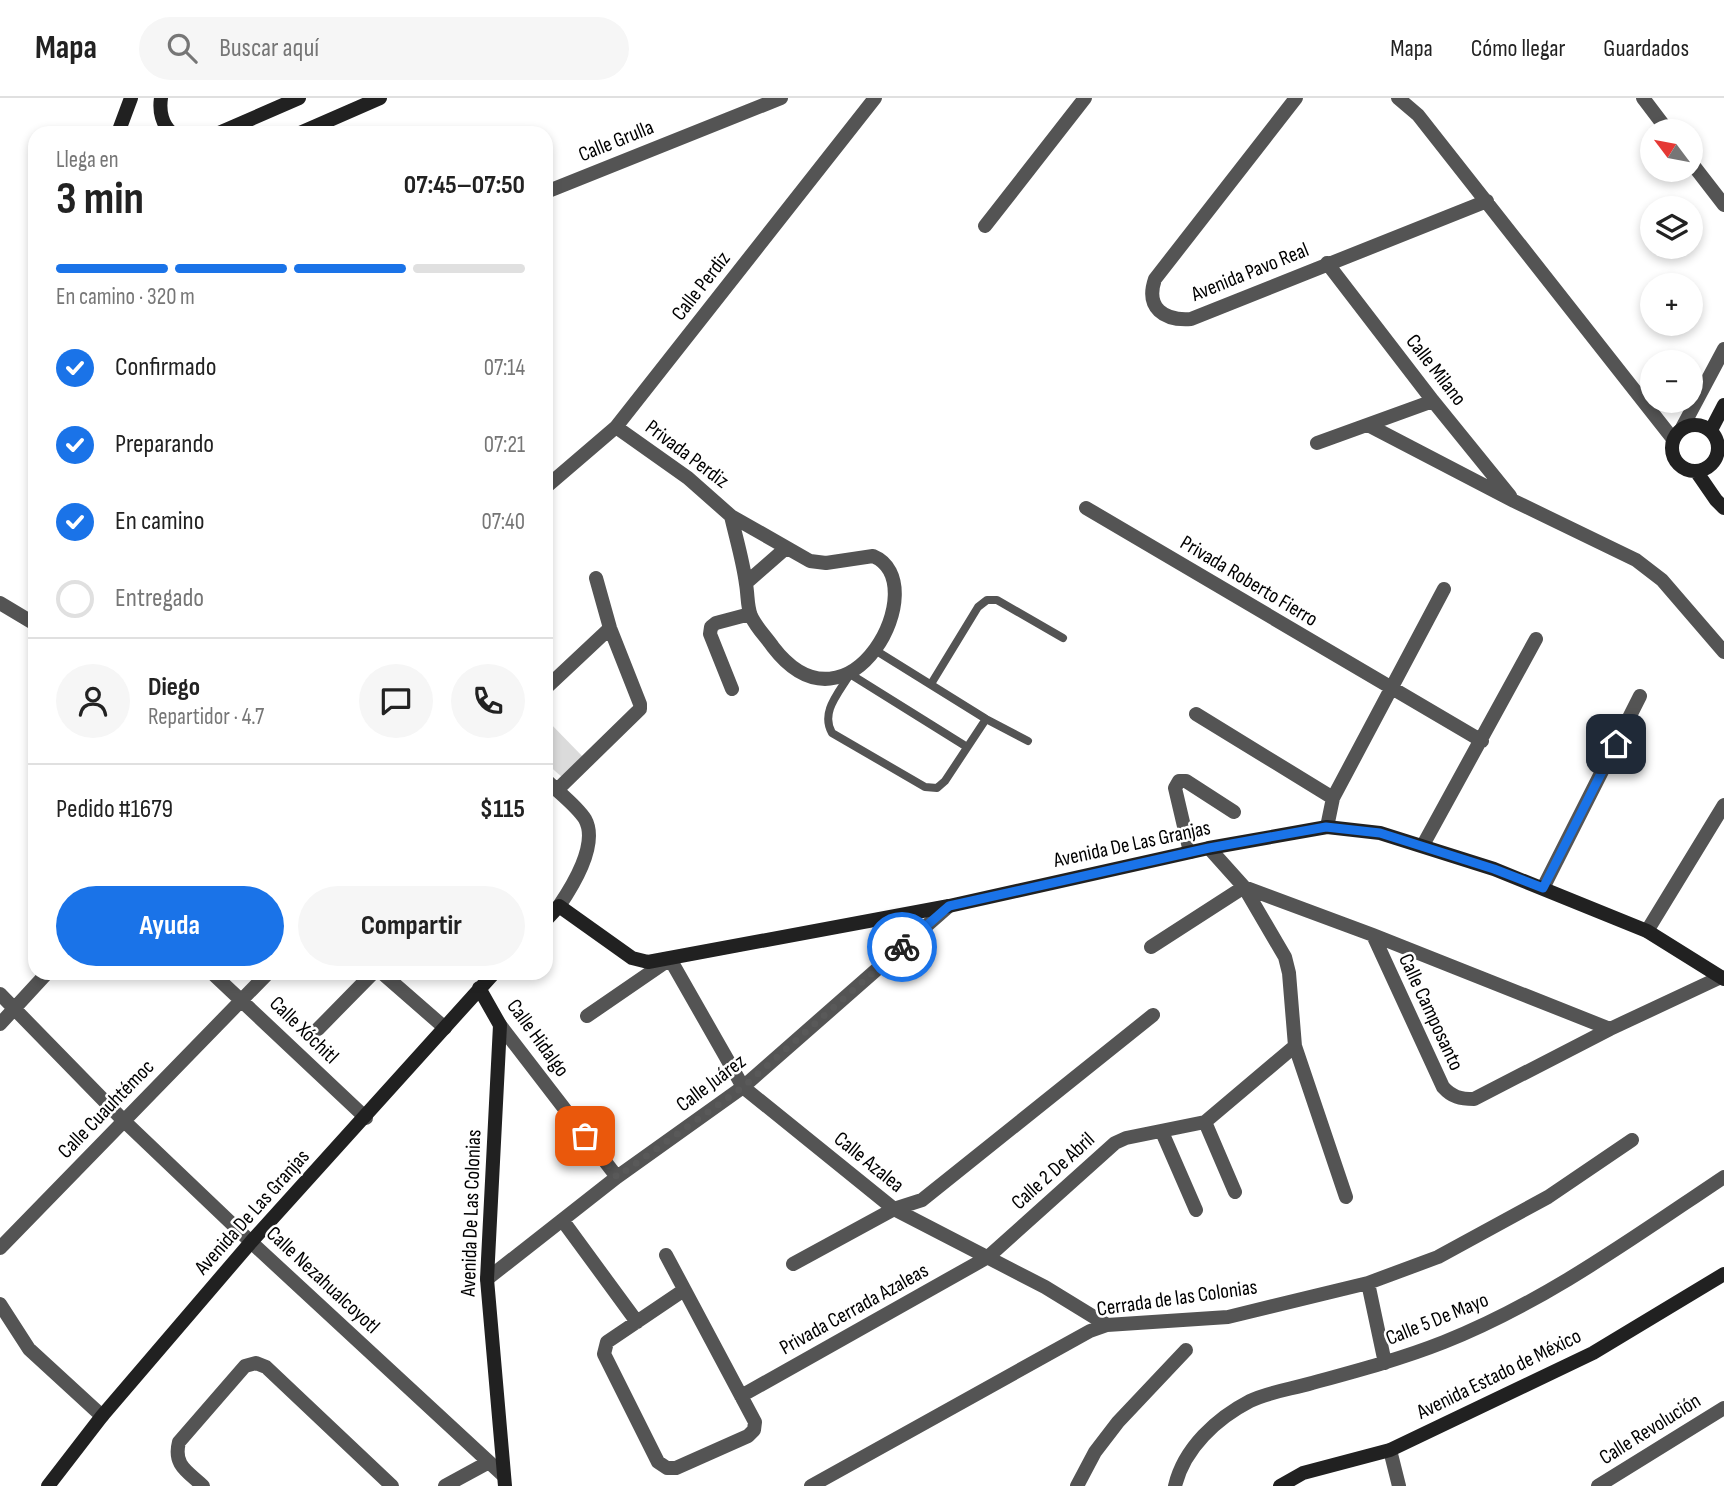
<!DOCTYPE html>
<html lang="es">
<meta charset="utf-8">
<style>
:root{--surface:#fff;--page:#f6f6f6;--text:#222;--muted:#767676;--line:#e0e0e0;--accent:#1a73e8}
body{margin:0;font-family:"Sofia Sans Condensed",sans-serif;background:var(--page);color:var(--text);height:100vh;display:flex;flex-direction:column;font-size:26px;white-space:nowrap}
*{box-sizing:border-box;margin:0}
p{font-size:23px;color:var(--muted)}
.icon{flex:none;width:38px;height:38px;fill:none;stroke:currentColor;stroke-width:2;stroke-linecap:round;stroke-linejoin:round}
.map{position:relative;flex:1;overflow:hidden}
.side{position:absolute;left:28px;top:28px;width:525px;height:854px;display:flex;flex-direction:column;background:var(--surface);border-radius:21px;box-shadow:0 4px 10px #0003}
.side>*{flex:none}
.needle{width:46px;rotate:302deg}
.controls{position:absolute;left:1640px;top:21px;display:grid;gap:14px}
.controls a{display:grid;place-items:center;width:63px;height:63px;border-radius:50%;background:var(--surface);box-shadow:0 4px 10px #0003;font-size:35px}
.pin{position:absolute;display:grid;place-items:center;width:60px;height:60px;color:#fff;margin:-30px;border-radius:14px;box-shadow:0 4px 10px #0006}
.courier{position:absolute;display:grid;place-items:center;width:70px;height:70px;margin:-35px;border:5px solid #1a73e8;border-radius:50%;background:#fff;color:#222;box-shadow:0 2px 9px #0007}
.summary em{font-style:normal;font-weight:700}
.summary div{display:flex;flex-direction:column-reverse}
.summary{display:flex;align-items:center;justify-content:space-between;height:119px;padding:0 28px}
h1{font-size:46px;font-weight:700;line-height:52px}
.bar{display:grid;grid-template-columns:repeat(4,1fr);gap:10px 7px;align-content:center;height:84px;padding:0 28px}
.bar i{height:9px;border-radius:5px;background:var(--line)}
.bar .selected{background:var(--accent)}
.bar p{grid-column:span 4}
.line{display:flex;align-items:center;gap:18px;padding:0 28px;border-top:2px solid var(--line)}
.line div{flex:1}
.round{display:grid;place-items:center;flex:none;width:74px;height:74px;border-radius:37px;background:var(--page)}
ol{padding:0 28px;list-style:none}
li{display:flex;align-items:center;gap:21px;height:77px}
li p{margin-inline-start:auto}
li .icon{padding:7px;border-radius:50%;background:var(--accent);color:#fff;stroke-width:4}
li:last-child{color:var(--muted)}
li i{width:38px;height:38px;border:4px solid var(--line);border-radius:50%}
.action{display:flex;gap:14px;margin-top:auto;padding:14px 28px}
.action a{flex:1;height:80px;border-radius:42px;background:var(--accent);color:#fff;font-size:28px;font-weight:700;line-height:80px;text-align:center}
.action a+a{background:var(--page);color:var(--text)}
header{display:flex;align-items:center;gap:42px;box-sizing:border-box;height:98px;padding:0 35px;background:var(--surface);border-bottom:2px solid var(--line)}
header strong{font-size:33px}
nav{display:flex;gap:38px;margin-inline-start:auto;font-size:24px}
.search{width:490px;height:63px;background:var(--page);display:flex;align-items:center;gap:18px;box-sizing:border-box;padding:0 24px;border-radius:38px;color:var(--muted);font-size:26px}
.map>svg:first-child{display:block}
</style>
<header>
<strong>Mapa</strong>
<div class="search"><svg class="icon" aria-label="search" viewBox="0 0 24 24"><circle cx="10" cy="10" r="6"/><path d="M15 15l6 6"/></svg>Buscar aquí</div>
<nav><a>Mapa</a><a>Cómo llegar</a><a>Guardados</a></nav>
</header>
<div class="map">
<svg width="1724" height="1388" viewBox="0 0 1724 1388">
<rect width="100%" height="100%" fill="#fff"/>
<!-- green -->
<path fill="#dbdbdb" d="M546,621L584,660L563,680L546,665Z"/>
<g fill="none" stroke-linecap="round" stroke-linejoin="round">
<!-- lane -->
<path stroke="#545454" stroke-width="8" d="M875,552L986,621L1028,643
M931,586L978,509L987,502H997L1063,540
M967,649L850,576C839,595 820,614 832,635L925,689L937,690L945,683L986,621"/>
<!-- street -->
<path stroke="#545454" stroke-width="14" d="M1296,0L1155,181C1145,210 1164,223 1191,221L1487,103
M1398,0L1418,17L1673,341
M1643,0L1668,33
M1690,63L1724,107
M546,94L781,0
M985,128L1085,0
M1327,165L1433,303L1510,398
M1368,327L1514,403L1636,462L1662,482L1724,554
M616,329L688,380L731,418L810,463L826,465L873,458C936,484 850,649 773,549C766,539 756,529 751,518C747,508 748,497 746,486C743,463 736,440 731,418
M1682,330L1724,251
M1317,345L1433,303
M546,389L616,329L875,0
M1086,410L1482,643
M746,485L786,450
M0,505L35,526
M546,590L610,530
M732,591L710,536L711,529L716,525L750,516
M1196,616L1333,700
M546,682C558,694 576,707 585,721C599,746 572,789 559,808
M557,692L640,611V606L610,530L596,480
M1327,729L1333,700L1444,491
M1423,747L1536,541
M1209,750L1244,789L1285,859L1289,875L1295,948L1346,1099
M1190,754L1175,690L1179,683H1186L1234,714
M1543,790L1640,598
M1647,833L1724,707
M1373,837L1443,989C1452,999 1460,1001 1474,1001L1610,931L1721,879
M1151,849L1244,789L1373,837L1610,931
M212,875L366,1020
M382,875L445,930
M0,896L123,1022L251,1144L503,1377
M587,918L670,861L743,989L894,1111L1045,1189L1107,1227
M0,926L47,875
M500,927L617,1079
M318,931L373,875
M1205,1024L1235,1094
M1162,1034L1196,1112
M563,1123L637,1224
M0,1150L268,875
M666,1157L755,1324L754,1332L748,1338L676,1370H667L658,1364L604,1256L607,1244L684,1192
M793,1166L894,1111L922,1102L1153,917
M487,1181L617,1079L743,989L949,808
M1368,1185L1385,1265
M0,1206L29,1251L102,1318
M741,1298L988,1159L1115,1045L1126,1040L1205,1024L1295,948
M1390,1352L1399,1388
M203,1388C187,1373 173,1367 179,1344L245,1268L256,1265L266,1269L392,1388
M445,1388L489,1364
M811,1388L1090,1233L1107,1227L1228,1219L1368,1185L1438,1159L1548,1099L1632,1042
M1077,1388L1095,1354L1118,1324L1186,1252
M1175,1388C1184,1350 1217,1320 1250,1303C1268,1294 1292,1291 1312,1285C1356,1273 1401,1261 1444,1244C1545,1204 1634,1139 1724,1079
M1598,1388L1724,1310"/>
<!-- secondary -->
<path stroke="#212121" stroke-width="14" d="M161,0C159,13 162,27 172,35
M118,35L131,0
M219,35L299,0
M300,35L380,0
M1672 350a23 23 0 1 1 46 0a23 23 0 1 1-46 0Z
M1711,332L1724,307
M1696,373L1716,402L1724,410
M546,822L559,808L632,860L648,864L949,808L1209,750L1327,729L1380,735L1494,771L1647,833L1724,881
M479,890L500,927L487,1181L505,1388
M48,1388L102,1318L251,1144L494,875
M1280,1388L1303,1375L1390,1352L1593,1255L1724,1176"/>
</g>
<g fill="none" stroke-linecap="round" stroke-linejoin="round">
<!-- done -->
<path stroke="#595959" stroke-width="7" stroke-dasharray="0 12.6" d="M585,1038L617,1079L743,989L902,849"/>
<!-- route -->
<path stroke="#1a73e8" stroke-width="9" d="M902,849L949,808L1209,750L1326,729L1380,735L1494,771L1543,790L1616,646"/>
</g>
<g text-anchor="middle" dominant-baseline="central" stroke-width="5" stroke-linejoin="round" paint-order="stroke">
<!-- street labels -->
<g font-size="21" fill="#000" stroke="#fff">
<text transform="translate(616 43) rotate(-22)">Calle Grulla</text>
<text transform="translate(1250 174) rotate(-22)">Avenida Pavo Real</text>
<text transform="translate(701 188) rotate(-52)">Calle Perdiz</text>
<text transform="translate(1436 272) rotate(52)">Calle Milano</text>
<text transform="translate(687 356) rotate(37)">Privada Perdiz</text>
<text transform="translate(1249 483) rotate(31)">Privada Roberto Fierro</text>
<text transform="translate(1132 746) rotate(-12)">Avenida De Las Granjas</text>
<text transform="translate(1431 914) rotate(65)">Calle Camposanto</text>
<text transform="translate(304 932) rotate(44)">Calle Xóchitl</text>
<text transform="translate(538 940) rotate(54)">Calle Hidalgo</text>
<text transform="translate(711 985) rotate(-37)">Calle Juárez</text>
<text transform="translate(106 1011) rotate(-46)">Calle Cuauhtémoc</text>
<text transform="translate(869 1064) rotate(39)">Calle Azalea</text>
<text transform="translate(1053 1073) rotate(-42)">Calle 2 De Abril</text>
<text transform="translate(252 1114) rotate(-48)">Avenida De Las Granjas</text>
<text transform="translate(471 1115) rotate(-88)">Avenida De Las Colonias</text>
<text transform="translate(323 1182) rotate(43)">Calle Nezahualcoyotl</text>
<text transform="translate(1177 1200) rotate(-8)">Cerrada de las Colonias</text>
<text transform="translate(854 1211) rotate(-29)">Privada Cerrada Azaleas</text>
<text transform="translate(1437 1221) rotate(-22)">Calle 5 De Mayo</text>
<text transform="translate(1499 1276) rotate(-26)">Avenida Estado de México</text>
<text transform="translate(1650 1331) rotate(-32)">Calle Revolución</text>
</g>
</g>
</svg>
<div class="controls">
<a><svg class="needle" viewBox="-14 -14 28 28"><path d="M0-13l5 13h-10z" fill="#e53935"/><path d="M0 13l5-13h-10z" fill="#767676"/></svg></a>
<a><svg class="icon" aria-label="layers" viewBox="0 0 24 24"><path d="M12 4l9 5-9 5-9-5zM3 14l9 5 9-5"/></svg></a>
<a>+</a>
<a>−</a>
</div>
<div class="pin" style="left:585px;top:1038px;background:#ea580c"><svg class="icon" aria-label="bag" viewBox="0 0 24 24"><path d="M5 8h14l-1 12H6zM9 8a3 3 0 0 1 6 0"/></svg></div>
<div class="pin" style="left:1616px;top:646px;background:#1f2937"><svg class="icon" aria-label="home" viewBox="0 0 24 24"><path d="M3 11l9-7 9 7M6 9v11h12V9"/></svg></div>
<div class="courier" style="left:902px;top:849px"><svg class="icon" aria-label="bike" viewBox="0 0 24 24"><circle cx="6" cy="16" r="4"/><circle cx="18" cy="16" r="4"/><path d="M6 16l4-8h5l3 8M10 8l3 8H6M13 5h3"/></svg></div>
<section class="side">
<div class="summary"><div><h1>3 min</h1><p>Llega en</p></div><em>07:45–07:50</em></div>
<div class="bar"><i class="selected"></i><i class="selected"></i><i class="selected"></i><i></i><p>En camino · 320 m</p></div>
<ol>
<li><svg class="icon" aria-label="check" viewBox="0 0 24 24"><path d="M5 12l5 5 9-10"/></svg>Confirmado<p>07:14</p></li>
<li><svg class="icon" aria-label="check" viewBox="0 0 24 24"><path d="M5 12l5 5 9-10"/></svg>Preparando<p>07:21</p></li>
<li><svg class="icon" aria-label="check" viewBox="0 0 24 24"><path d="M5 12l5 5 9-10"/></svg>En camino<p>07:40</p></li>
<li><i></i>Entregado</li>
</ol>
<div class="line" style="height:126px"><a class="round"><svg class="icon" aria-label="person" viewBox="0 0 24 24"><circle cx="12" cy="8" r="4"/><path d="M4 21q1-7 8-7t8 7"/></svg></a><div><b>Diego</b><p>Repartidor · 4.7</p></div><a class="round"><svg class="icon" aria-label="chat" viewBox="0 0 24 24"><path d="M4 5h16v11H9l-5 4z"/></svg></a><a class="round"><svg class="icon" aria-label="phone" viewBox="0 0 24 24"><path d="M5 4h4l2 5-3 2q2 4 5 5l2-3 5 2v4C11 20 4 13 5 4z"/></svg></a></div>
<div class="line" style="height:91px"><div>Pedido #1679</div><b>$115</b></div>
<div class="action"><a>Ayuda</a><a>Compartir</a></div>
</section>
</div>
